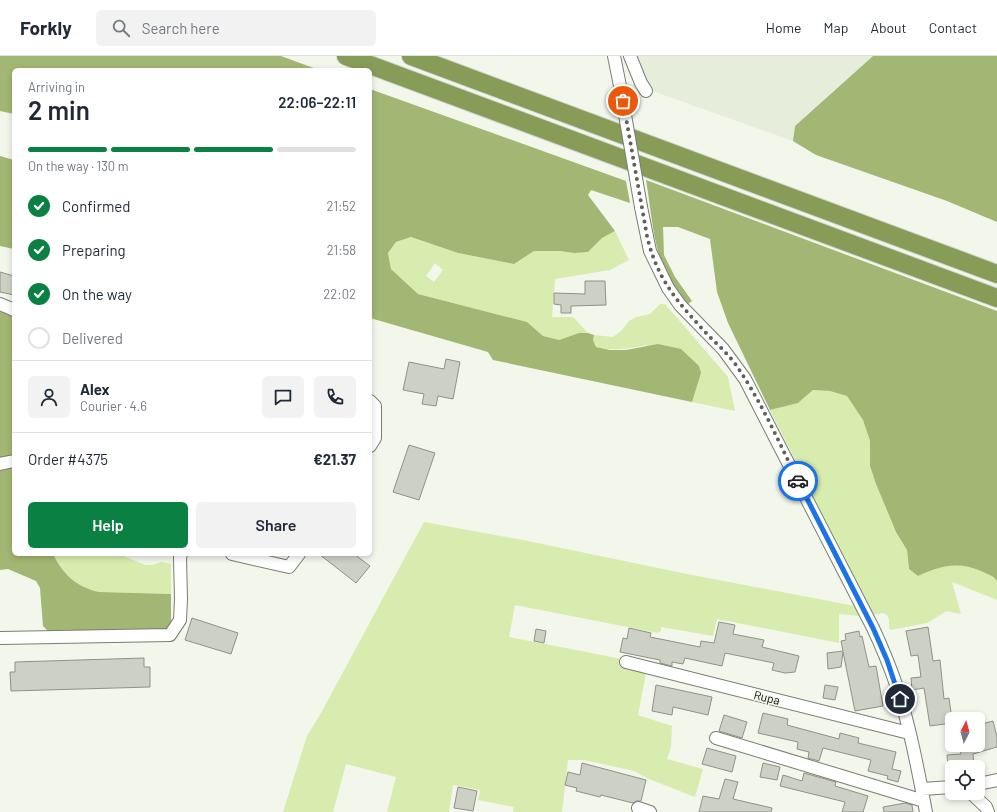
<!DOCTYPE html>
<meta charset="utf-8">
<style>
:root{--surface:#fff;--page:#f2f2f3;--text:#1f2937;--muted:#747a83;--line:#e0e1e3;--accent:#0b8043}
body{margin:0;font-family:Barlow,sans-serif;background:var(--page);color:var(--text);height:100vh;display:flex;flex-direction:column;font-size:15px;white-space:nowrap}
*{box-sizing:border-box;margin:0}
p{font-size:13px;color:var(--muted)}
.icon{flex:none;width:22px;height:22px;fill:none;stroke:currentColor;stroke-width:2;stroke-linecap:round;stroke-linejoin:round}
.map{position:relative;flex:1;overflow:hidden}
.side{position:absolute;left:12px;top:12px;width:360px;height:488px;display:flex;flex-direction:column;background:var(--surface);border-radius:6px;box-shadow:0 2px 6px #0003}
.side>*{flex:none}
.needle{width:26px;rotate:6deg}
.buttons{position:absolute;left:945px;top:656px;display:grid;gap:8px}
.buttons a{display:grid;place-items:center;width:40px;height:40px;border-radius:6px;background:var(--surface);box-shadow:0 2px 6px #0003;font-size:20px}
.pin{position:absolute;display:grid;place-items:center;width:34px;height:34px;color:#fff;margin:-17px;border:2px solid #fff;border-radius:50%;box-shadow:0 1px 4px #0007}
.courier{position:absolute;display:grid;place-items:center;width:40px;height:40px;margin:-20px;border:3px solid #1a73e8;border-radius:50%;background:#fff;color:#222;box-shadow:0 1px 5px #0007}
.summary em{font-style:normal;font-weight:600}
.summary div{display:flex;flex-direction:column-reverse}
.summary{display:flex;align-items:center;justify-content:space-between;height:68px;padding:0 16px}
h1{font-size:26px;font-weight:600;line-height:30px}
.bar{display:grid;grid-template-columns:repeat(4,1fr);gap:6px 4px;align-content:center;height:48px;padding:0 16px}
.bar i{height:5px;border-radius:3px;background:var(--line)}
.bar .selected{background:var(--accent)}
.bar p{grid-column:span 4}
.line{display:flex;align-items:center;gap:10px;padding:0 16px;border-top:1px solid var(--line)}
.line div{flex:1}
.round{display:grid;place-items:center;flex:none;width:42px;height:42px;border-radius:6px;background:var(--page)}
ol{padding:0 16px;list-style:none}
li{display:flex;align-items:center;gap:12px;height:44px}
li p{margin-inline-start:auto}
li .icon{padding:4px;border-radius:50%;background:var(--accent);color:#fff;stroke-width:4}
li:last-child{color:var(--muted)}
li i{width:22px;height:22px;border:2px solid var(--line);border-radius:50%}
.button{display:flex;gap:8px;margin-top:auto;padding:8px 16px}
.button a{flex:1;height:46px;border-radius:6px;background:var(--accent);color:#fff;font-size:16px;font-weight:600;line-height:46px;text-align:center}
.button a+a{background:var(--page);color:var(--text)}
header{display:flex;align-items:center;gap:24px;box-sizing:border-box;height:56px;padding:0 20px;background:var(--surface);border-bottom:1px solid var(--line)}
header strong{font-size:19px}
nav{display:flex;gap:22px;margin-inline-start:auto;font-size:14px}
.search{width:280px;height:36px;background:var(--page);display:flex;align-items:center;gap:10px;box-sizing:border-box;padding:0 14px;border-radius:6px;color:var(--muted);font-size:15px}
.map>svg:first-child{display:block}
</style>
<header>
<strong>Forkly</strong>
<div class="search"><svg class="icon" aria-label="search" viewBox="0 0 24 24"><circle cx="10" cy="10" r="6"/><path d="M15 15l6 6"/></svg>Search here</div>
<nav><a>Home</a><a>Map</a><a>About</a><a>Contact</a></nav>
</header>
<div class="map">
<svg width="997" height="756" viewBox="0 0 997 756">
<rect width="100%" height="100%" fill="#f2f6eb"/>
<!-- built -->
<path fill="#e6edda" d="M632,0H873L795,70L793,85L650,34Z"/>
<!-- green -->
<path fill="#d8ecaf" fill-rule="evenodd" d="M615,175L629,204L610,214L555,223L552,261H573L588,277H579L559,284L543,280L527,266L418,238L391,213L388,197L396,186L411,181L458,197L514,208L534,195H559L575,197L588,196L602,182ZM435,207L443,214L434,226L426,220Z
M660,248H665L728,321L735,355L692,346L701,317L646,289C628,293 614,295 596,291L593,284L594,279L613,281L621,275L629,265L636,261L650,258Z
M813,334L830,335L847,340L863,364L870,385V410L876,428L896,476L907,494L909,513L918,520C943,509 957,505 984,516C989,518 995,520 997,525C997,530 997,538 997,544L952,526L961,558L947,555L927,567L891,574L889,572V563L887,559L883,557L873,559L770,354L798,347Z
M424,466L523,484L687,518L855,550L859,560L839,558V587L717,563L713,580L661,571V575L658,577L515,549L509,581L622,603L621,611L646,617L638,659L672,670L671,691L667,703L703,713L695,741L649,723L634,715L584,704H568L562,756H513L514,751L478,744L480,734L453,729L449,756H387L396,721L346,708L333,756H283L307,680L321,657Z
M53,498H119L145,509H152L161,506L171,508V538L99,536C76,531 63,518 53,498Z"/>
<!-- forest -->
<path fill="#a2b773" d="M0,0H281L319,14H14V58L0,55Z
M873,0H997V166L947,145L816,99L793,85L795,70Z
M370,33L626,125L630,147L591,134L588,139L615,175L602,182L588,196L575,197L559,195H534L514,208L458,197L411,181L396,186L388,197L391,213L418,238L527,266L543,280L559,284L579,277H588L594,279L593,284L596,291L610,294H626L658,288L681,293L699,310L701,317L692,346L493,304L488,296L370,262Z
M0,100L14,104V193L0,190Z
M646,124L997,255V525C993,519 987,518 981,515C957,505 940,510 918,520L909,513L907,494L896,476L876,428L870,410V385L863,364L847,340L830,335L813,334L798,347L770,354L728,267L717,236L710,183L678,171H663L664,199L675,221L692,245L688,248C682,242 676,236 672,229C653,198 652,159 646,124Z
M0,254L14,260V400L0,404Z
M14,410V498H53C63,518 76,531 99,536L171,538V567L165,574L49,576L43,570L40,532L36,525L8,513L0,514V413Z"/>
<!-- building -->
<path fill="#ccd0c5" stroke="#8f9288" d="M0,216L14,220V239L0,236Z
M585,225H605L606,249L571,250V257H561V249L554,248V237L585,238Z
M446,303L460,306L453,343L438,340L436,350L422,348L424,338L403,334L409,306L444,313Z
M409,389L435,397L419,444L393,436Z
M319,498H354L370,510L356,527Z
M192,562L238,577L231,598L185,584Z
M719,566L735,569L733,578L764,584L762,591L799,600L795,616L785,617L772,614L774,607L725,597L722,610L685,602L683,608L672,606V610L660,607V604L620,596L623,582L627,583L629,572L651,577L650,581L700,591L701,585L714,587Z
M928,571L933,605L940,604L944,643L949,642L952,664V667L930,670L924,632L912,634L911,622L921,621L918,599L911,600L906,575Z
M536,573L546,575L544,587L534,585Z
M859,575L860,581L862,580L869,611L876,610L883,650L855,655L843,596L841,611L828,613L827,597L843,595L841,585L846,584L845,578Z
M144,602V611H150V631L11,635L10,616H15V606Z
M656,629L712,641L708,659L673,651L672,659L652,655Z
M825,629L838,631L835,644L823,642Z
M763,657L788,663L787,669L839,683L840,677L859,682L858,687L896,696L892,713L901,715L898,726L887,723L888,720L868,715L871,704L823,692L819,705L808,702L809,696L797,693L798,686L758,677Z
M724,659L747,666L742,682L719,675Z
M993,665L997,681V691L973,698L974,711H948L947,699L961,698L960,691L978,689V669Z
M707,692L736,700L732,716L702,708Z
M582,707L646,724L641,745H636L633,747L601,739L600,741L576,735L577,732L565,729L568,716L580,719Z
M763,707L780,711L777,724L760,721Z
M804,717L836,726L835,730L868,740L863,756H842L845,746L780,730L783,719L802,725Z
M725,723L738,726L733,743L772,752L771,756H699L703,740L719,743Z
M458,731L477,735L473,755L454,752Z
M905,747L912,749L913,756H884L883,751Z"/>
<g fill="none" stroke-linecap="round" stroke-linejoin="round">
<defs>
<path id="minor" d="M614,0L620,30
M630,0L641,27L646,35
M641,151L650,195L668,232L680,249L723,293L745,323L873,572C882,591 890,611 897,631C910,671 918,714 926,756
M0,248L14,254
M370,345L375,350V382L370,390
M0,408L14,405
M232,498L289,511L299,498
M0,582L170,579L180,564L181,543L180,502L181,498
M626,606L909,677
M716,682L924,745
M978,728L997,724
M922,733L952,731
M971,737L986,751L988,756
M638,752L650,756"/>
<path id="highway" d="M346,0L997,242
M411,0L997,218"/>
</defs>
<!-- minor casing -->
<use href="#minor" stroke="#797d73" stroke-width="14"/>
<!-- highway casing -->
<use href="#highway" stroke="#d4d4d3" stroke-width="20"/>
<!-- minor -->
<use href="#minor" stroke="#fff" stroke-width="12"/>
<!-- highway -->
<use href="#highway" stroke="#879c57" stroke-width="18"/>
<defs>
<path id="minor-bridge" d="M620,30L641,151"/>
</defs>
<!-- minor-bridge casing -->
<use href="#minor-bridge" stroke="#797d73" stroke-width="14" stroke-linecap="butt"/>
<!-- minor-bridge -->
<use href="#minor-bridge" stroke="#fff" stroke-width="12"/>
</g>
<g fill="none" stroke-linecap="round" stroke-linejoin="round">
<!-- done -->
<path stroke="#5e6059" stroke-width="4" stroke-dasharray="0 7.2" d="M623,45L647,180C657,224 679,248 709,280C718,289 728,298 736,309C761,345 779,386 798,425"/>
<!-- route -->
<path stroke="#1a73e8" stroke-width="5" d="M798,425L873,572L887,604L900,643"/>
</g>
<g text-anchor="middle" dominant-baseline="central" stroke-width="3" stroke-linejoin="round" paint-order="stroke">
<!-- street labels -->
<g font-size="12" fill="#0e0f0b" stroke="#f2f6eb">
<text transform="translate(767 641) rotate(14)">Rupa</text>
</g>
</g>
</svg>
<div class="buttons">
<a><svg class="needle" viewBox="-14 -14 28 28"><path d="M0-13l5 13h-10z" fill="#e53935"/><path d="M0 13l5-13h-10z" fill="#747a83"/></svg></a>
<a><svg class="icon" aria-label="locate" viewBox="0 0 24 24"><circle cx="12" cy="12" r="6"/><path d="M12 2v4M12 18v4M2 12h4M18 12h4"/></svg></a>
</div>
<div class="pin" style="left:623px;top:45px;background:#ea580c"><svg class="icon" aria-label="bag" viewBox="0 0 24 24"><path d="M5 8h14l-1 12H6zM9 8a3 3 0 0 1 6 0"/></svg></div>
<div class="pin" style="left:900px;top:643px;background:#1f2937"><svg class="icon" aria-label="home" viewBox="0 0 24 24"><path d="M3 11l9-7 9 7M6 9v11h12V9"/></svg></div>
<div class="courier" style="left:798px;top:425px"><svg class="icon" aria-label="car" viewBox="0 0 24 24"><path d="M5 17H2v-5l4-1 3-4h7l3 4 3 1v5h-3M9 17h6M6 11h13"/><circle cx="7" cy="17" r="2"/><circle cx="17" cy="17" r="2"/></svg></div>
<section class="side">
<div class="summary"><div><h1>2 min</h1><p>Arriving in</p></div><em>22:06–22:11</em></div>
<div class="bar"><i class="selected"></i><i class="selected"></i><i class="selected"></i><i></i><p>On the way · 130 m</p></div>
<ol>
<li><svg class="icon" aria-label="check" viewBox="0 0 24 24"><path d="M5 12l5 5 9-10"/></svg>Confirmed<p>21:52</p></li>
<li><svg class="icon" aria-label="check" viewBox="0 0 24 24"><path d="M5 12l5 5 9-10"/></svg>Preparing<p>21:58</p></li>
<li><svg class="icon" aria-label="check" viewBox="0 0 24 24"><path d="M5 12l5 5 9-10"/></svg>On the way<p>22:02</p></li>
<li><i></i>Delivered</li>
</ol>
<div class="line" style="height:72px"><a class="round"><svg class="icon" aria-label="person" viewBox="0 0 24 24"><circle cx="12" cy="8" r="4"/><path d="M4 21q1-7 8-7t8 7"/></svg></a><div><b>Alex</b><p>Courier · 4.6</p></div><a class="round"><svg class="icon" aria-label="chat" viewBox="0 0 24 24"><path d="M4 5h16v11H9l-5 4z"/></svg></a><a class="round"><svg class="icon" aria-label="phone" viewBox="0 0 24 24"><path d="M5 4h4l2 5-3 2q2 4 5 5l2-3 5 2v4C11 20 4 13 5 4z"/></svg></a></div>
<div class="line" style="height:52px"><div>Order #4375</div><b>€21.37</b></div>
<div class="button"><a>Help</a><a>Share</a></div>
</section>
</div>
